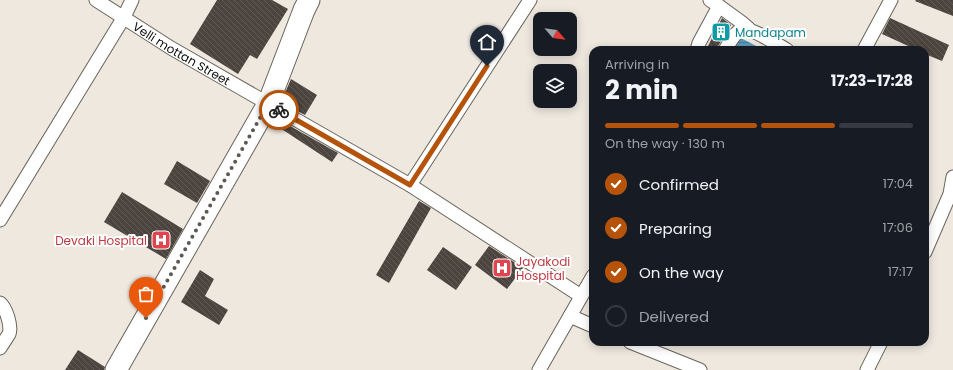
<!DOCTYPE html>
<meta charset="utf-8">
<style>
:root{--surface:#171b24;--page:#20242c;--text:#f1f3f6;--muted:#9ea1a6;--line:#363941;--accent:#b45309}
body{margin:0;font-family:Poppins,sans-serif;background:var(--page);color:var(--text);height:100vh;display:flex;flex-direction:column;font-size:15px;white-space:nowrap}
*{box-sizing:border-box;margin:0}
p{font-size:13px;color:var(--muted)}
.icon{flex:none;width:22px;height:22px;fill:none;stroke:currentColor;stroke-width:2;stroke-linecap:round;stroke-linejoin:round}
.map{position:relative;flex:1;overflow:hidden}
.panel{position:absolute;left:589px;top:46px;width:340px;height:300px;display:flex;flex-direction:column;background:var(--surface);border-radius:12px;box-shadow:0 2px 10px #0003}
.panel>*{flex:none}
.needle{width:26px;rotate:118deg}
.buttons{position:absolute;left:533px;top:12px;display:grid;gap:8px}
.buttons a{display:grid;place-items:center;width:44px;height:44px;border-radius:8px;background:var(--surface);box-shadow:0 2px 10px #0003;font-size:20px}
.pin{position:absolute;display:grid;place-items:center;width:34px;height:34px;color:#fff;margin:-41px -17px;border-radius:50% 50% 50% 0;rotate:-45deg;box-shadow:0 0 4px #0007}
.pin .icon{rotate:45deg}
.courier{position:absolute;display:grid;place-items:center;width:40px;height:40px;margin:-20px;border:3px solid #b45309;border-radius:50%;background:#fff;color:#222;box-shadow:0 1px 5px #0007}
.summary em{font-style:normal;font-weight:700}
.summary div{display:flex;flex-direction:column-reverse}
.summary{display:flex;align-items:center;justify-content:space-between;height:68px;padding:0 16px}
h1{font-size:26px;font-weight:700;line-height:30px}
.bar{display:grid;grid-template-columns:repeat(4,1fr);gap:6px 4px;align-content:center;height:48px;padding:0 16px}
.bar i{height:5px;border-radius:3px;background:var(--line)}
.bar .active{background:var(--accent)}
.bar p{grid-column:span 4}
ol{padding:0 16px;list-style:none}
li{display:flex;align-items:center;gap:12px;height:44px}
li p{margin-inline-start:auto}
li .icon{padding:4px;border-radius:50%;background:var(--accent);color:#fff;stroke-width:4}
li:last-child{color:var(--muted)}
li i{width:22px;height:22px;border:2px solid var(--line);border-radius:50%}
.map>svg:first-child{display:block}
</style>
<div class="map">
<svg width="953" height="370" viewBox="0 0 953 370">
<defs>
<pattern id="water-rules" width="6" height="5" patternUnits="userSpaceOnUse"><rect width="6" height="5" fill="#5a9aba"/><path d="M0 2.5h6" fill="none" stroke="#497c95"/></pattern>
<pattern id="building-back-hatch" width="6" height="6" patternUnits="userSpaceOnUse"><rect width="6" height="6" fill="#4c443e"/><path d="M-1 5l2 2M0 0l6 6M5-1l2 2" fill="none" stroke="#615b56"/></pattern>
</defs>
<rect width="100%" height="100%" fill="#eee8df"/>
<!-- water -->
<path fill="url(#water-rules)" d="M739,37L764,50H733Z"/>
<!-- building -->
<path fill="url(#building-back-hatch)" d="M217,0H272L288,9L257,59L250,55L238,74L190,44Z
M916,0H953V16L915,1Z
M722,18L731,25L718,46L717,50H706Z
M890,18L949,45L942,61L925,54V50H917L882,34Z
M291,79L317,95L305,115L292,108L293,106L282,100Z
M283,122L338,153L332,162L280,128Z
M177,161L210,181L197,203L164,184Z
M122,192L183,229L166,259L104,222Z
M419,201L431,208L389,283L376,275Z
M489,246L523,268L507,289L475,265Z
M443,247L472,267L456,290L427,270Z
M200,270L214,279L205,296L228,310L219,325L181,302Z
M78,350L105,367L104,370H65Z"/>
<g fill="none" stroke-linecap="round" stroke-linejoin="round">
<defs>
<g id="street">
<path id="s1" d="M96,0L171,48L410,185L581,296"/>
<path d="M719,6L741,22L749,29"/>
<path d="M697,50L699,43L719,6L710,0"/>
<path d="M725,50C729,44 734,33 741,30C750,26 778,45 787,50"/>
<path d="M864,50L891,0"/>
<path d="M410,185L530,0"/>
<path d="M0,220L124,17L132,0"/>
<path d="M925,252L950,194L953,177"/>
<path d="M0,303C6,308 12,326 9,334C6,339 3,343 0,348"/>
<path d="M570,316L593,326"/>
<path d="M630,342L700,370"/>
<path d="M539,370L593,276"/>
<path d="M867,370L881,342"/>
</g>
<path id="primary" d="M116,370L268,104L304,10L309,0"/>
</defs>
<!-- street casing -->
<use href="#street" stroke="#68635b" stroke-width="15"/>
<!-- primary casing -->
<use href="#primary" stroke="#68635b" stroke-width="23"/>
<!-- street -->
<use href="#street" stroke="#fff" stroke-width="13"/>
<!-- primary -->
<use href="#primary" stroke="#fff" stroke-width="21"/>
</g>
<g fill="none" stroke-linecap="round" stroke-linejoin="round">
<!-- done -->
<path stroke="#5c5853" stroke-width="4" stroke-dasharray="0 7.2" d="M146,318L268,104L279,110"/>
<!-- route -->
<path stroke="#b45309" stroke-width="5" d="M279,110L410,185L487,66"/>
</g>
<!-- icons -->
<defs>
<symbol id="building-square" viewBox="-11 -11 22 22"><rect x="-9" y="-9" width="18" height="18" rx="4" fill="#0f9aa8" stroke="#fff"/><path d="M-4-6H4V6H1V3H-1V6H-4ZM-2.5-4.3h1.7v1.8h-1.7ZM.8-4.3h1.7v1.8H.8ZM-2.5-1h1.7V.8h-1.7ZM.8-1h1.7V.8H.8Z" fill="#fff"/></symbol>
<symbol id="hospital-square" viewBox="-11 -11 22 22"><rect x="-9" y="-9" width="18" height="18" rx="4" fill="#e0444e" stroke="#fff"/><path d="M-5-5h3v3.5h4V-5h3V5h-3V1.5h-4V5h-3Z" fill="#fff"/></symbol>
</defs>
<g fill-rule="evenodd">
<use href="#building-square" x="710" y="21" width="22" height="22"/>
<use href="#hospital-square" x="150" y="229" width="22" height="22"/>
<use href="#hospital-square" x="491" y="257" width="22" height="22"/>
</g>
<g text-anchor="middle" dominant-baseline="central" stroke-width="4" stroke-linejoin="round" paint-order="stroke">
<!-- culture labels -->
<g font-size="12" fill="#0d838f" stroke="#fff" text-anchor="start">
<text x="735" y="32">Mandapam</text>
</g>
<!-- street labels -->
<g font-size="12" fill="#0d0b08" stroke="#fff">
<text stroke="none"><textPath href="#s1" startOffset="101">Velli mottan Street</textPath></text>
</g>
<!-- health labels -->
<g font-size="12" fill="#be3a42" stroke="#fff" text-anchor="end">
<text x="147" y="240">Devaki Hospital</text>
<text x="516" y="261" text-anchor="start">Jayakodi<tspan x="516" dy="14">Hospital</tspan></text>
</g>
</g>
</svg>
<div class="buttons">
<a><svg class="needle" viewBox="-14 -14 28 28"><path d="M0-13l5 13h-10z" fill="#e53935"/><path d="M0 13l5-13h-10z" fill="#9ea1a6"/></svg></a>
<a><svg class="icon" aria-label="layers" viewBox="0 0 24 24"><path d="M12 4l9 5-9 5-9-5zM3 14l9 5 9-5"/></svg></a>
</div>
<div class="pin" style="left:146px;top:318px;background:#ea580c"><svg class="icon" aria-label="bag" viewBox="0 0 24 24"><path d="M5 8h14l-1 12H6zM9 8a3 3 0 0 1 6 0"/></svg></div>
<div class="pin" style="left:487px;top:66px;background:#1f2937"><svg class="icon" aria-label="home" viewBox="0 0 24 24"><path d="M3 11l9-7 9 7M6 9v11h12V9"/></svg></div>
<div class="courier" style="left:279px;top:110px"><svg class="icon" aria-label="bike" viewBox="0 0 24 24"><circle cx="6" cy="16" r="4"/><circle cx="18" cy="16" r="4"/><path d="M6 16l4-8h5l3 8M10 8l3 8H6M13 5h3"/></svg></div>
<section class="panel">
<div class="summary"><div><h1>2 min</h1><p>Arriving in</p></div><em>17:23–17:28</em></div>
<div class="bar"><i class="active"></i><i class="active"></i><i class="active"></i><i></i><p>On the way · 130 m</p></div>
<ol>
<li><svg class="icon" aria-label="check" viewBox="0 0 24 24"><path d="M5 12l5 5 9-10"/></svg>Confirmed<p>17:04</p></li>
<li><svg class="icon" aria-label="check" viewBox="0 0 24 24"><path d="M5 12l5 5 9-10"/></svg>Preparing<p>17:06</p></li>
<li><svg class="icon" aria-label="check" viewBox="0 0 24 24"><path d="M5 12l5 5 9-10"/></svg>On the way<p>17:17</p></li>
<li><i></i>Delivered</li>
</ol>
</section>
</div>
